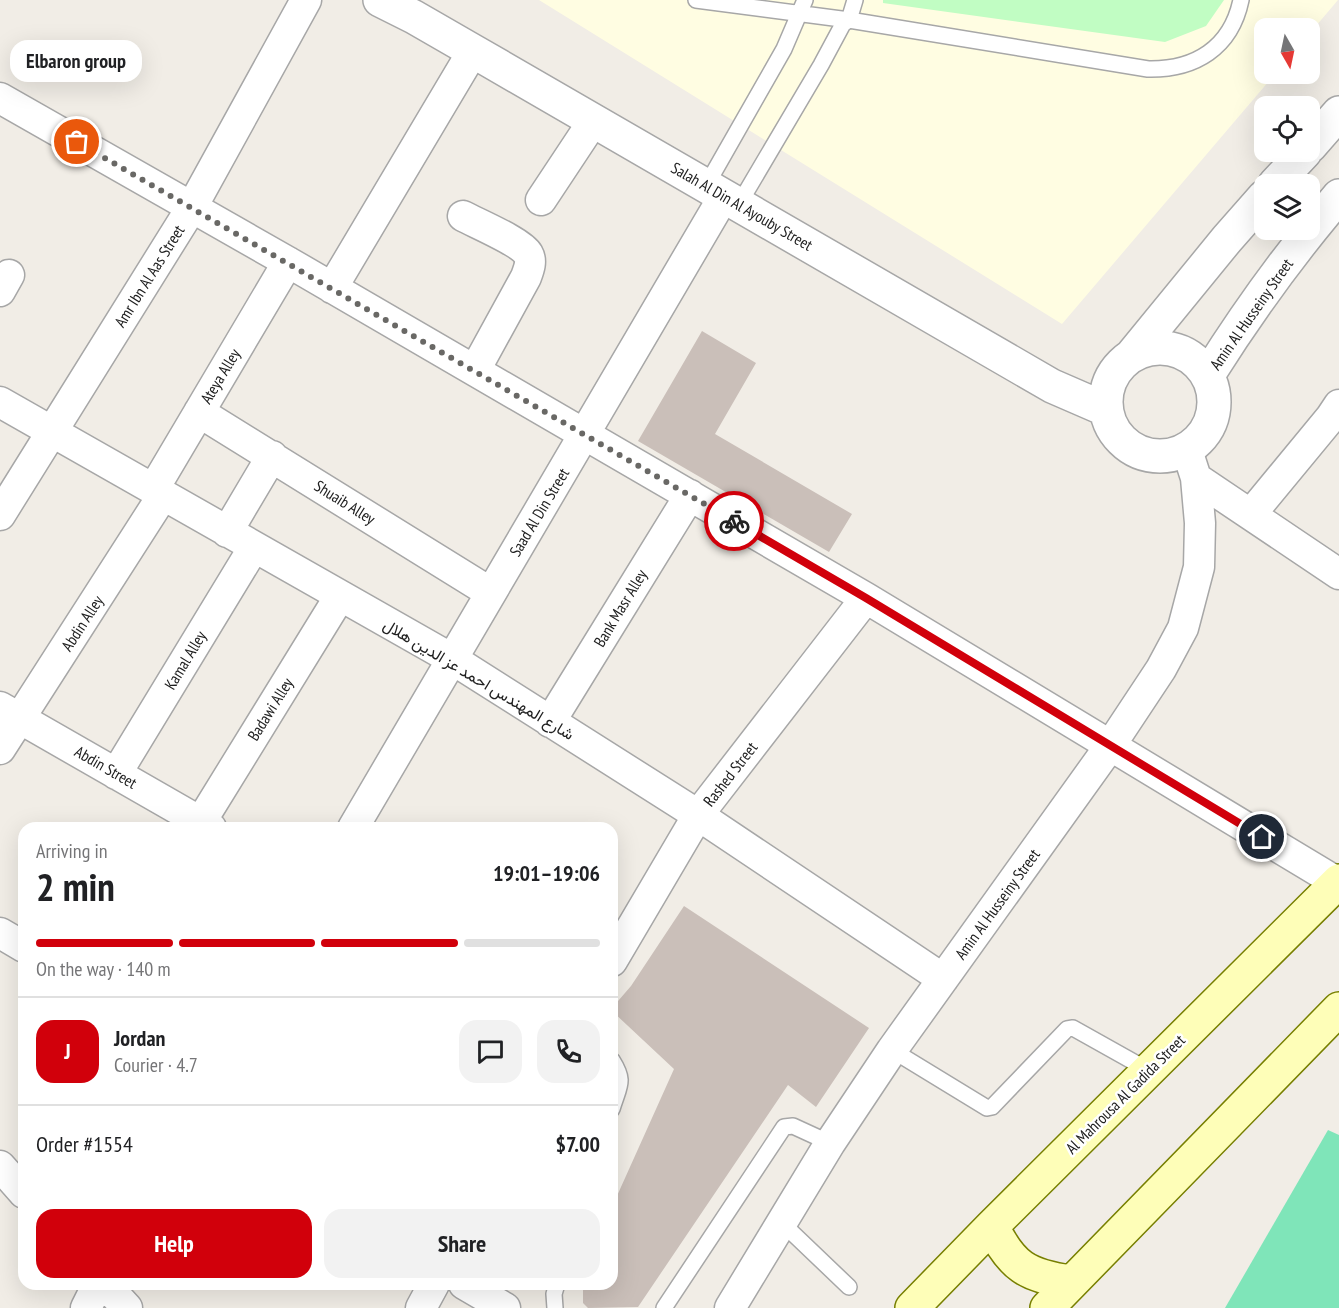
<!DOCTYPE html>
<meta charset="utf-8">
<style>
:root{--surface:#fff;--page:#f2f2f2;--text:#202124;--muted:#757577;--line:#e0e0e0;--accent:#d1000b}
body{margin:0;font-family:"PT Sans Narrow",Vazirmatn,sans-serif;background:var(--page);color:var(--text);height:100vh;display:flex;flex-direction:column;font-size:22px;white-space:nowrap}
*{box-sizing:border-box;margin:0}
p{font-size:20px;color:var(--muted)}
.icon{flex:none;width:33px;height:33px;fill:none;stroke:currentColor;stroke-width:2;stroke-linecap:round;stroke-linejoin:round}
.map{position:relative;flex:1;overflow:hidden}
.side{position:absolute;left:18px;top:822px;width:600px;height:468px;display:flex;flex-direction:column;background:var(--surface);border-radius:18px;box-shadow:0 6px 24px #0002}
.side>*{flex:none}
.needle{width:39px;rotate:171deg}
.buttons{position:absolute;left:1254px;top:18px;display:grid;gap:12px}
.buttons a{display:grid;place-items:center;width:66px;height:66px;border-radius:12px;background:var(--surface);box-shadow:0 6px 24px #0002;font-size:30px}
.pin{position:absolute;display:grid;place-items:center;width:51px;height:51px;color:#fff;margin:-26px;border:3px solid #fff;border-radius:50%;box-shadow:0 2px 6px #0007}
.courier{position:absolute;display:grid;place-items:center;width:60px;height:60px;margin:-30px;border:4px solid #d1000b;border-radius:50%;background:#fff;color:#222;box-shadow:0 2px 8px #0007}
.bubble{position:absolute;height:42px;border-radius:18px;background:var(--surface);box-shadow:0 6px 24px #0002;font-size:20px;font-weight:700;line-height:42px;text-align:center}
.head em{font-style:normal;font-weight:700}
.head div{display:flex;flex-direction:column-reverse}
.head{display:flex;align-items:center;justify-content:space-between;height:102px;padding:0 18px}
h1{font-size:39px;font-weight:700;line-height:45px}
.bar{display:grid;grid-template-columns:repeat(4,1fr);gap:9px 6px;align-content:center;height:72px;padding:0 18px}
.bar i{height:8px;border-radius:4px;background:var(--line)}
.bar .current{background:var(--accent)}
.bar p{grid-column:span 4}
.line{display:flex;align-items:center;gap:15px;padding:0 18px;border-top:2px solid var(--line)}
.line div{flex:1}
.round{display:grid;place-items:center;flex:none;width:63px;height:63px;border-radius:18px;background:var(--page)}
.action{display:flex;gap:12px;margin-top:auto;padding:12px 18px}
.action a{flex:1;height:69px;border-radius:18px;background:var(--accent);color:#fff;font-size:24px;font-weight:700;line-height:69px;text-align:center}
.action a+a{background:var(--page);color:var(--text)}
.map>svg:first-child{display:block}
</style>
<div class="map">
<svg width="1339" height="1308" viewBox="0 0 1339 1308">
<rect width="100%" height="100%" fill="#f1ede6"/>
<!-- education -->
<path fill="#fffde2" d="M539,0H1338L1310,33V28H1264V74H1275L1062,324Z"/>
<!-- park -->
<path fill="#c1fdc3" d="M883,0H1224L1206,26L1165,42L883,3Z"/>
<!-- pitch -->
<path fill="#7fe5b9" d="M1328,1130L1339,1135V1308H1225Z"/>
<!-- building -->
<path fill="#cabfb9" d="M702,331L756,363L715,434L852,514L829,552L638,441Z
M684,906L869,1028L816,1107L788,1085L638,1307L588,1308L583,1303V1284H612V1207L674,1069L612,1011V1008L631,986Z"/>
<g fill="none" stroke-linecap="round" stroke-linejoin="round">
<defs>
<path id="service" d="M696,0L849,20L1148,69C1195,70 1231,48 1241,0
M706,186L784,49L805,0
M739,204L821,65L843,24L849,20L855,0
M892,1050L987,1108L992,1107L1067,1029L1073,1028L1148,1070
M612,1060C626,1082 619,1085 612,1109
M782,1223L849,1287
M555,1308L554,1294L557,1284
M664,1308L784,1127L793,1126L830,1143"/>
<path id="minor" d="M0,98L288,262L866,598L1338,883
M541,200L594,120
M463,216C478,224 521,242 528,254C532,261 529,269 526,277L475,370
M332,288L473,51
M0,291L9,275
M0,402L452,659L698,815L943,979
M199,412L491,593
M1187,450L1196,478L1339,574
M153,490L288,262
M1251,514L1331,417L1339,405
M0,515L192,207L306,0
M227,532L272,456
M0,707L211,828
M550,722L690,495
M0,749L163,495
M116,774L254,547
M197,828L340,596
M353,828L724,196
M0,933L24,947
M612,961L698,815L866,598
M0,1166L24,1193
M105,1284L127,1308
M464,1284L505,1308
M86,1308L98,1284
M421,1308L434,1284
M730,1308L830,1143L892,1050L1110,746L1161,669L1183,628L1199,567L1200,523L1196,478"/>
<path id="tertiary" d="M380,0L414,17L473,51L1052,386L1105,409
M1310,146L1339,113
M1275,184L1305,152
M1106 402a54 54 0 1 1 108 0a54 54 0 1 1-108 0Z
M1133,354L1227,239L1264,197
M1208,375C1247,313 1291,252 1339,196"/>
<path id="secondary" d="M992,1226C1011,1266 1027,1276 1071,1282
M912,1308L992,1226L1339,881
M1047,1308L1339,1009"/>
</defs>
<!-- service casing -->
<use href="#service" stroke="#a7a7a7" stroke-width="18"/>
<!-- minor casing -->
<use href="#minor" stroke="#a7a7a7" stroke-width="33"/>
<!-- tertiary casing -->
<use href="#tertiary" stroke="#a7a7a7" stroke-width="36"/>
<!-- secondary casing -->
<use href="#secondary" stroke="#777f00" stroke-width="36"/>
<!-- service -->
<use href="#service" stroke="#fff" stroke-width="15"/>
<!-- minor -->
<use href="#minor" stroke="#fff" stroke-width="30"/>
<!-- tertiary -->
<use href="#tertiary" stroke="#fff" stroke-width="33"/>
<!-- secondary -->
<use href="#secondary" stroke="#fefeb8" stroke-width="33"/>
</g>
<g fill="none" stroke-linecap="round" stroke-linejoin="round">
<!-- done -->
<path stroke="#696865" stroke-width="6" stroke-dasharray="0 10.8" d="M77,142L734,521"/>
<!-- route -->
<path stroke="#d1000b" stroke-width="8" d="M734,521L866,598L1262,837"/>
</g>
<g text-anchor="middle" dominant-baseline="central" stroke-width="5" stroke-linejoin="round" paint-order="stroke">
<!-- street labels -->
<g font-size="16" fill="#202020" stroke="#fff">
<text transform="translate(742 206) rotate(30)">Salah Al Din Al Ayouby Street</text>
<text transform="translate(149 276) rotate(-58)">Amr Ibn Al Aas Street</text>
<text transform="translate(1251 314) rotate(-55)">Amin Al Husseiny Street</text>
<text transform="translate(220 376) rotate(-59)">Ateya Alley</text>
<text transform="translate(345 502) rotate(32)">Shuaib Alley</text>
<text transform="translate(539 512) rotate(-59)">Saad Al Din Street</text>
<text transform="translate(620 608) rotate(-59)">Bank Masr Alley</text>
<text transform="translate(82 623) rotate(-57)">Abdin Alley</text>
<text transform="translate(185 660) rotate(-59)">Kamal Alley</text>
<text transform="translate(479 679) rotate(31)">شارع المهندس احمد عز الدين هلال</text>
<text transform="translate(270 709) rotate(-58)">Badawi Alley</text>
<text transform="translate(106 767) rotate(30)">Abdin Street</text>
<text transform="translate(730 774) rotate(-52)">Rashed Street</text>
<text transform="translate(997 904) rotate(-54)">Amin Al Husseiny Street</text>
<text transform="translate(1125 1094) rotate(-45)">Al Mahrousa Al Gadida Street</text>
</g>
</g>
</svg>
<div class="buttons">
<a><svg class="needle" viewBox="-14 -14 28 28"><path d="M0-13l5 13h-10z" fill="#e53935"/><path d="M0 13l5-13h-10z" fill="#757577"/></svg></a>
<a><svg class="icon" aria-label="locate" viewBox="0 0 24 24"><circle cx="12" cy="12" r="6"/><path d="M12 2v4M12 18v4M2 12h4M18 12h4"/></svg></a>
<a><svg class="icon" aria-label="layers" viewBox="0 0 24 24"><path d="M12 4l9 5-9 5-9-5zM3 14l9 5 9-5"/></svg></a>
</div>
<div class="pin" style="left:77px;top:142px;background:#ea580c"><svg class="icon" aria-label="bag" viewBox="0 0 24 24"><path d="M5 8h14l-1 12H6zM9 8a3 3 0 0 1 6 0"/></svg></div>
<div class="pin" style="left:1262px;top:837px;background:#1f2937"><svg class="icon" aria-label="home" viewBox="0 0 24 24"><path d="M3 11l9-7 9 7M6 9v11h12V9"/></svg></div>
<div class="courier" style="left:734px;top:521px"><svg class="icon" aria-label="bike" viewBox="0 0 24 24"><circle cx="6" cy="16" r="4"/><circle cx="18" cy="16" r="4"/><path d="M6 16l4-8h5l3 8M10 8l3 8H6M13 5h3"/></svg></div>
<div class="bubble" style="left:10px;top:40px;width:132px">Elbaron group</div>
<section class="side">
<div class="head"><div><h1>2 min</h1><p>Arriving in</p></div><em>19:01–19:06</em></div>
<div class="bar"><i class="current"></i><i class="current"></i><i class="current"></i><i></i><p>On the way · 140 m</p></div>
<div class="line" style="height:108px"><b class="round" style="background:var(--accent);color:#fff">J</b><div><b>Jordan</b><p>Courier · 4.7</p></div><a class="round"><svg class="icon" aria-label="chat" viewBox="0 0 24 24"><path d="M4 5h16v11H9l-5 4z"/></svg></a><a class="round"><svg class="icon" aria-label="phone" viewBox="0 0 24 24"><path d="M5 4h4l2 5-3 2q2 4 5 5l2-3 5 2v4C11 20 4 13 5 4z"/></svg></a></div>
<div class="line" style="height:78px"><div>Order #1554</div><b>$7.00</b></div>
<div class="action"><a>Help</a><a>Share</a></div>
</section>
</div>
